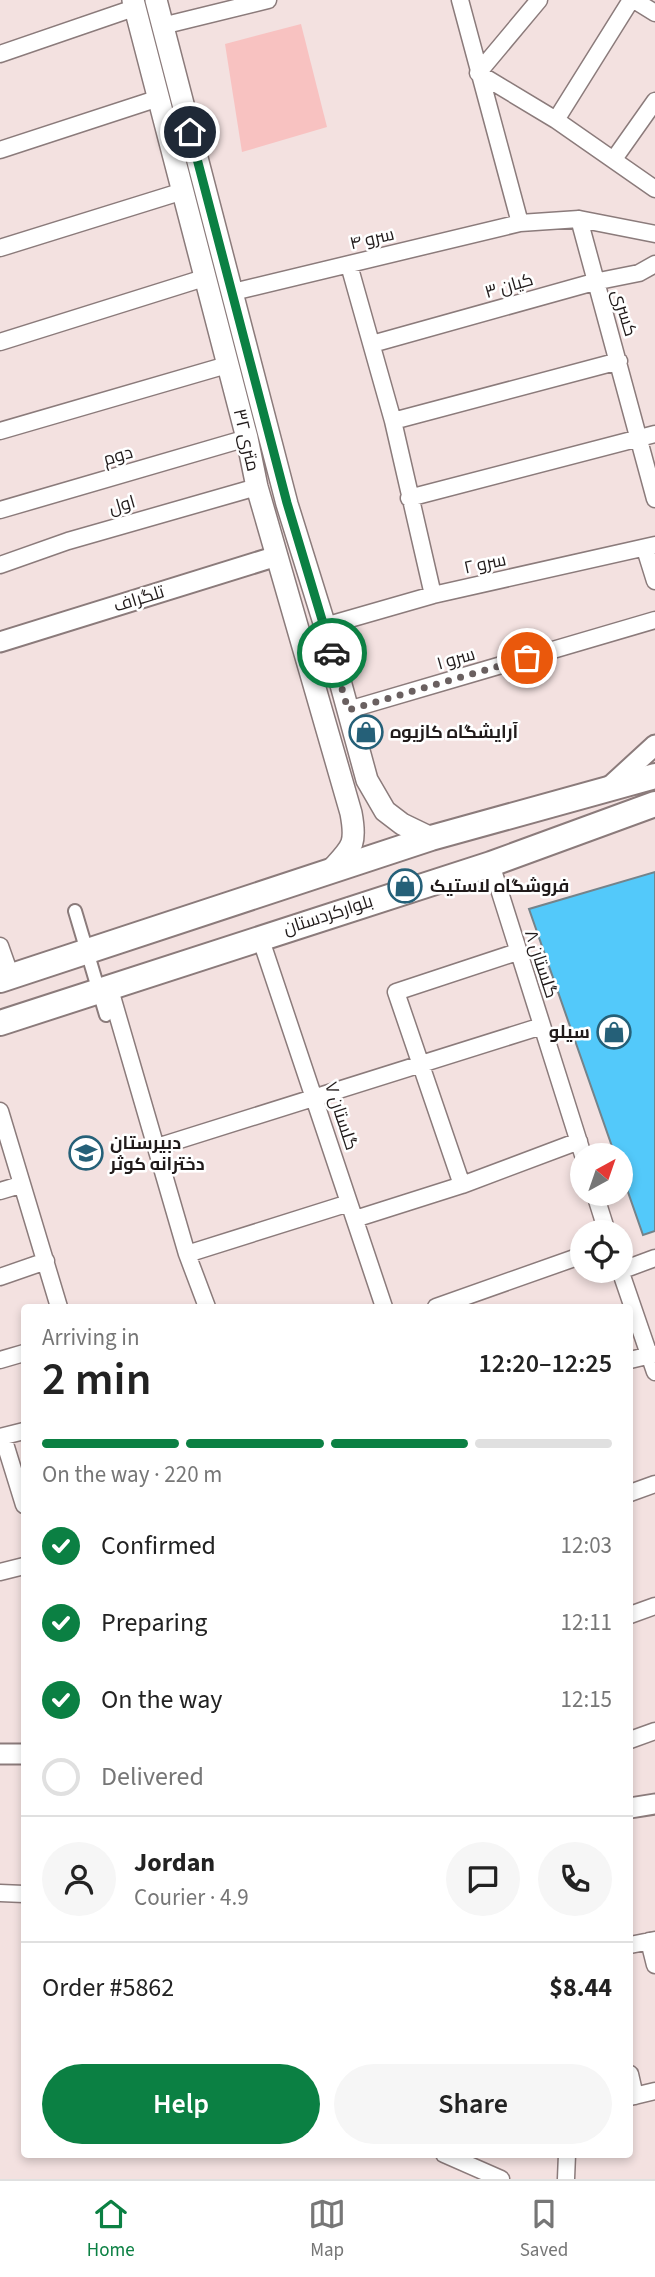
<!DOCTYPE html>
<meta charset="utf-8">
<style>
:root{--surface:#fff;--page:#f6f6f6;--text:#222;--muted:#767676;--line:#e0e0e0;--accent:#0b8043}
body{margin:0;font-family:"Source Sans 3",Cairo,sans-serif;background:var(--page);color:var(--text);height:100vh;display:flex;flex-direction:column;font-size:26px;white-space:nowrap}
*{box-sizing:border-box;margin:0}
p{font-size:23px;color:var(--muted)}
.icon{flex:none;width:38px;height:38px;fill:none;stroke:currentColor;stroke-width:2;stroke-linecap:round;stroke-linejoin:round}
.map{position:relative;flex:1;overflow:hidden}
.panel{position:absolute;left:21px;top:1304px;width:612px;height:854px;display:flex;flex-direction:column;background:var(--surface);border-radius:7px;box-shadow:0 4px 10px #0003}
.panel>*{flex:none}
.needle{width:46px;rotate:40deg}
.controls{position:absolute;left:570px;top:1143px;display:grid;gap:14px}
.controls a{display:grid;place-items:center;width:63px;height:63px;border-radius:50%;background:var(--surface);box-shadow:0 4px 10px #0003;font-size:35px}
.pin{position:absolute;display:grid;place-items:center;width:60px;height:60px;color:#fff;margin:-30px;border:4px solid #fff;border-radius:50%;box-shadow:0 2px 7px #0007}
.courier{position:absolute;display:grid;place-items:center;width:70px;height:70px;margin:-35px;border:5px solid #0b8043;border-radius:50%;background:#fff;color:#222;box-shadow:0 2px 9px #0007}
.head em{font-style:normal;font-weight:600}
.head div{display:flex;flex-direction:column-reverse}
.head{display:flex;align-items:center;justify-content:space-between;height:119px;padding:0 21px}
h1{font-size:46px;font-weight:600;line-height:52px}
.bar{display:grid;grid-template-columns:repeat(4,1fr);gap:10px 7px;align-content:center;height:84px;padding:0 21px}
.bar i{height:9px;border-radius:5px;background:var(--line)}
.bar .active{background:var(--accent)}
.bar p{grid-column:span 4}
.line{display:flex;align-items:center;gap:18px;padding:0 21px;border-top:2px solid var(--line)}
.line div{flex:1}
.round{display:grid;place-items:center;flex:none;width:74px;height:74px;border-radius:37px;background:var(--page)}
ol{padding:0 21px;list-style:none}
li{display:flex;align-items:center;gap:21px;height:77px}
li p{margin-inline-start:auto}
li .icon{padding:7px;border-radius:50%;background:var(--accent);color:#fff;stroke-width:4}
li:last-child{color:var(--muted)}
li i{width:38px;height:38px;border:4px solid var(--line);border-radius:50%}
.button{display:flex;gap:14px;margin-top:auto;padding:14px 21px}
.button a{flex:1;height:80px;border-radius:42px;background:var(--accent);color:#fff;font-size:28px;font-weight:600;line-height:80px;text-align:center}
.button a+a{background:var(--page);color:var(--text)}
.menu{display:flex;justify-content:space-around;align-items:center;height:98px;border-top:2px solid var(--line);background:var(--surface);font-size:19px;color:var(--muted)}
.menu a{display:grid;justify-items:center;gap:4px}
.menu .active{color:var(--accent)}
.map>svg:first-child{display:block}
</style>
<div class="map">
<svg width="655" height="2179" viewBox="0 0 655 2179">
<rect width="100%" height="100%" fill="#f3e1e0"/>
<!-- green -->
<path fill="#f8c2c1" d="M301,24L327,127L242,152L225,44Z"/>
<!-- building -->
<path fill="#53c9fa" stroke="#75838a" stroke-width="2" d="M655,872V1231L643,1235L621,1172V1155H615L529,909Z"/>
<g fill="none" stroke-linecap="round" stroke-linejoin="round">
<defs>
<path id="pedestrian" d="M75,911L106,1015"/>
<path id="minor" d="M460,0L520,223
M539,0L478,73L556,120L655,189
M634,0L655,13
M162,26L268,0
M0,54L134,8
M556,120L631,0
M0,150L159,98
M614,159L655,101
M579,219L655,499
M0,248L180,192
M349,265L393,421L433,595
M233,292L520,223L579,219L655,234
M0,342L204,278
M372,344L594,282L639,273L655,264
M393,421L619,361
M0,431L227,365
M409,498L655,434
M0,510L247,438
M645,549L655,581
M0,565L68,541L257,487
M325,626L433,595L655,545
M348,710L655,620
M491,864L583,1155
M260,937L384,1307
M0,946L11,977
M109,986L187,1254L207,1307
M0,1111L59,1307
M157,1147L542,1026
M462,1185L396,992L517,952
M0,1191L20,1185
M595,1194L607,1232
M355,1219L462,1185L579,1141
M187,1254L349,1203
M620,1270L655,1372
M620,1271L655,1258
M0,1277L46,1261
M436,1307L583,1255
M0,1360L24,1353
M630,1360L655,1354
M0,1437L24,1431
M3,1437L24,1505
M630,1493L655,1484
M0,1572L24,1566
M630,1615L655,1606
M630,1740L655,1731
M0,1893L24,1894
M649,1941L655,1965
M630,1945L655,1940
M630,2074L635,2096
M630,2097L655,2091
M444,2154L501,2179
M566,2179L567,2154"/>
<path id="tertiary" d="M0,642L277,556
M607,789L655,745
M0,1754H24
M630,1808L655,1804"/>
<path id="secondary" d="M133,0L247,438L257,487L351,813C357,845 352,847 331,870
M156,0L287,504L325,626L367,780L385,811L402,824L431,838"/>
<path id="primary" d="M0,980L431,838L655,776
M0,1023L491,864L655,804"/>
</defs>
<!-- pedestrian casing -->
<use href="#pedestrian" stroke="#8b7b7b" stroke-width="16"/>
<!-- minor casing -->
<use href="#minor" stroke="#8b7b7b" stroke-width="19"/>
<!-- tertiary casing -->
<use href="#tertiary" stroke="#8b7b7b" stroke-width="23"/>
<!-- secondary casing -->
<use href="#secondary" stroke="#8b7b7b" stroke-width="24"/>
<!-- primary casing -->
<use href="#primary" stroke="#8b7b7b" stroke-width="28"/>
<!-- pedestrian -->
<use href="#pedestrian" stroke="#fff" stroke-width="12"/>
<!-- minor -->
<use href="#minor" stroke="#fff" stroke-width="16"/>
<!-- tertiary -->
<use href="#tertiary" stroke="#fff" stroke-width="19"/>
<!-- secondary -->
<use href="#secondary" stroke="#fff" stroke-width="21"/>
<!-- primary -->
<use href="#primary" stroke="#fff" stroke-width="24"/>
</g>
<g fill="none" stroke-linecap="round" stroke-linejoin="round">
<!-- done -->
<path stroke="#6a6060" stroke-width="7" stroke-dasharray="0 12.6" d="M332,653L348,710L527,658"/>
<!-- route -->
<path stroke="#0b8043" stroke-width="9" d="M190,132L287,503L332,653"/>
</g>
<!-- icons -->
<defs>
<symbol id="shop-ring" viewBox="-11 -11 22 22"><circle r="9.5" fill="#fff" stroke="#256078" stroke-width="1.5"/><path d="M-5-2.5h2.3a2.7 3.5 0 0 1 5.4 0H5L5.5 6h-11ZM-1.5-2.5h3a1.5 2.3 0 0 0-3 0Z" fill="#256078"/></symbol>
<symbol id="school-ring" viewBox="-11 -11 22 22"><circle r="9.5" fill="#fff" stroke="#256078" stroke-width="1.5"/><path d="M0-5L7-2L0 1L-7-2ZM-4 1L0 2.5L4 1V4Q0 6-4 4Z" fill="#256078"/></symbol>
</defs>
<g fill-rule="evenodd">
<use href="#shop-ring" x="347" y="713" width="38" height="38"/>
<use href="#shop-ring" x="386" y="867" width="38" height="38"/>
<use href="#shop-ring" x="595" y="1013" width="38" height="38"/>
<use href="#school-ring" x="67" y="1134" width="38" height="38"/>
</g>
<g text-anchor="middle" dominant-baseline="central" stroke-width="5" stroke-linejoin="round" paint-order="stroke">
<!-- street labels -->
<g font-size="18" fill="#211b1b" stroke="#fff">
<text transform="translate(372 239) rotate(-13)">سرو ۴</text>
<text transform="translate(509 286) rotate(-16)">کیان ۳</text>
<text transform="translate(624 313) rotate(73)">کسری</text>
<text transform="translate(246 440) rotate(77)">۳۲ متری</text>
<text transform="translate(118 456) rotate(-16)">دوم</text>
<text transform="translate(122 505) rotate(-16)">اول</text>
<text transform="translate(485 564) rotate(-12)">سرو ۲</text>
<text transform="translate(139 599) rotate(-17)">تلگراف</text>
<text transform="translate(456 659) rotate(-16)">سرو ۱</text>
<text transform="translate(328 915) rotate(-18)">بلوارکردستان</text>
<text transform="translate(541 964) rotate(72)">گلستان ۸</text>
<text transform="translate(341 1116) rotate(72)">گلستان ۷</text>
</g>
<!-- poi labels -->
<g font-size="18" font-weight="bold" fill="#211b1b" stroke="#fff" text-anchor="start">
<text x="390" y="732">آرایشگاه کازیوه</text>
<text x="430" y="886">فروشگاه لاستیک</text>
<text x="590" y="1032" text-anchor="end">سیلو</text>
<text x="110" y="1143">دبیرستان<tspan x="110" dy="21">دخترانه کوثر</tspan></text>
</g>
</g>
</svg>
<div class="controls">
<a><svg class="needle" viewBox="-14 -14 28 28"><path d="M0-13l5 13h-10z" fill="#e53935"/><path d="M0 13l5-13h-10z" fill="#767676"/></svg></a>
<a><svg class="icon" aria-label="locate" viewBox="0 0 24 24"><circle cx="12" cy="12" r="6"/><path d="M12 2v4M12 18v4M2 12h4M18 12h4"/></svg></a>
</div>
<div class="pin" style="left:527px;top:658px;background:#ea580c"><svg class="icon" aria-label="bag" viewBox="0 0 24 24"><path d="M5 8h14l-1 12H6zM9 8a3 3 0 0 1 6 0"/></svg></div>
<div class="pin" style="left:190px;top:132px;background:#1f2937"><svg class="icon" aria-label="home" viewBox="0 0 24 24"><path d="M3 11l9-7 9 7M6 9v11h12V9"/></svg></div>
<div class="courier" style="left:332px;top:653px"><svg class="icon" aria-label="car" viewBox="0 0 24 24"><path d="M5 17H2v-5l4-1 3-4h7l3 4 3 1v5h-3M9 17h6M6 11h13"/><circle cx="7" cy="17" r="2"/><circle cx="17" cy="17" r="2"/></svg></div>
<section class="panel">
<div class="head"><div><h1>2 min</h1><p>Arriving in</p></div><em>12:20–12:25</em></div>
<div class="bar"><i class="active"></i><i class="active"></i><i class="active"></i><i></i><p>On the way · 220 m</p></div>
<ol>
<li><svg class="icon" aria-label="check" viewBox="0 0 24 24"><path d="M5 12l5 5 9-10"/></svg>Confirmed<p>12:03</p></li>
<li><svg class="icon" aria-label="check" viewBox="0 0 24 24"><path d="M5 12l5 5 9-10"/></svg>Preparing<p>12:11</p></li>
<li><svg class="icon" aria-label="check" viewBox="0 0 24 24"><path d="M5 12l5 5 9-10"/></svg>On the way<p>12:15</p></li>
<li><i></i>Delivered</li>
</ol>
<div class="line" style="height:126px"><a class="round"><svg class="icon" aria-label="person" viewBox="0 0 24 24"><circle cx="12" cy="8" r="4"/><path d="M4 21q1-7 8-7t8 7"/></svg></a><div><b>Jordan</b><p>Courier · 4.9</p></div><a class="round"><svg class="icon" aria-label="chat" viewBox="0 0 24 24"><path d="M4 5h16v11H9l-5 4z"/></svg></a><a class="round"><svg class="icon" aria-label="phone" viewBox="0 0 24 24"><path d="M5 4h4l2 5-3 2q2 4 5 5l2-3 5 2v4C11 20 4 13 5 4z"/></svg></a></div>
<div class="line" style="height:91px"><div>Order #5862</div><b>$8.44</b></div>
<div class="button"><a>Help</a><a>Share</a></div>
</section>
</div>
<nav class="menu">
<a class="active"><svg class="icon" aria-label="home" viewBox="0 0 24 24"><path d="M3 11l9-7 9 7M6 9v11h12V9"/></svg>Home</a>
<a><svg class="icon" aria-label="map" viewBox="0 0 24 24"><path d="M3 6l6-2 6 2 6-2v14l-6 2-6-2-6 2zM9 4v14M15 6v14"/></svg>Map</a>
<a><svg class="icon" aria-label="saved" viewBox="0 0 24 24"><path d="M7 4h10v16l-5-4-5 4z"/></svg>Saved</a>
</nav>
